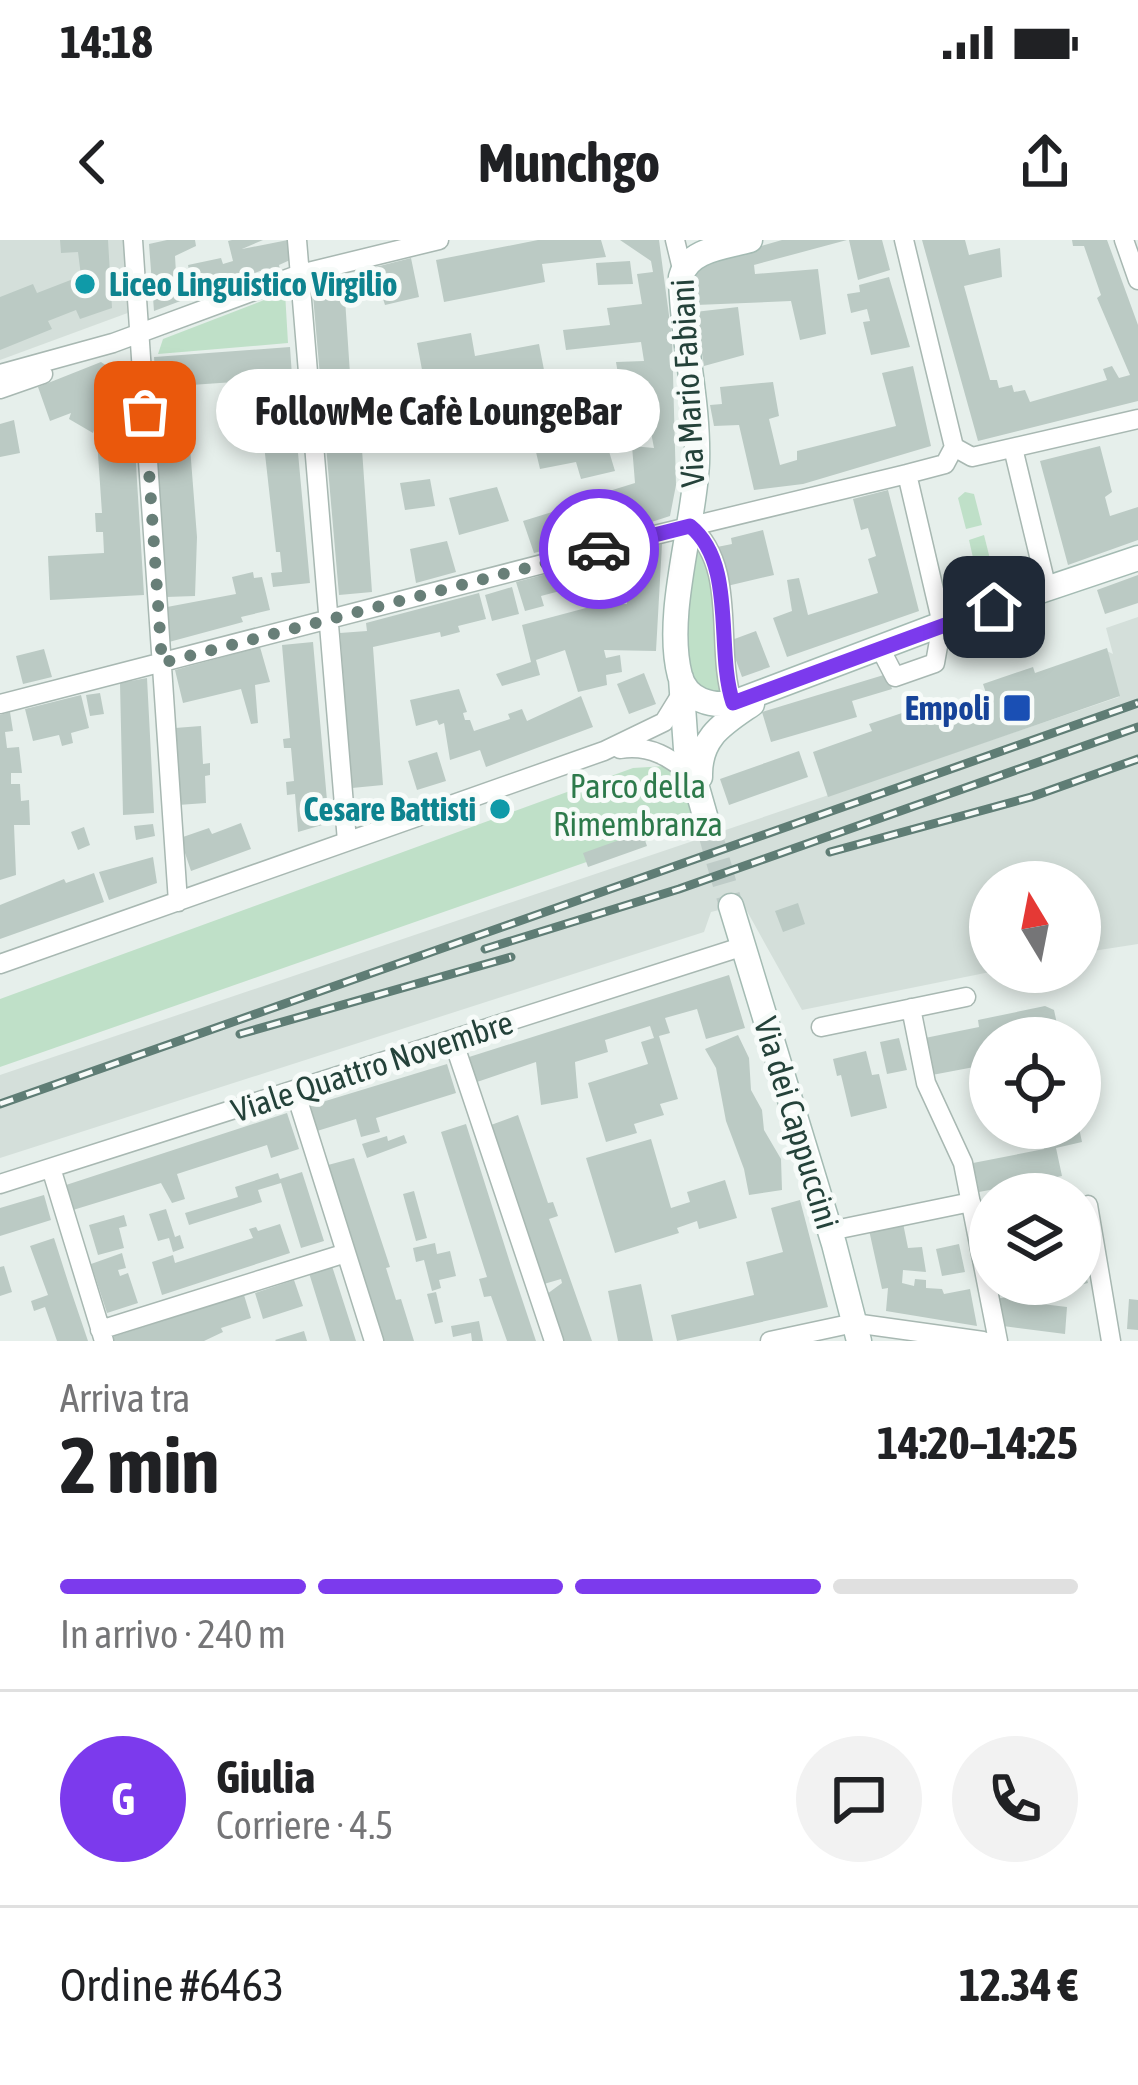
<!DOCTYPE html>
<html lang="it">
<meta charset="utf-8">
<style>
:root{--surface:#fff;--page:#f2f2f2;--text:#202124;--muted:#757577;--line:#e0e0e0;--accent:#7c3aed}
body{margin:0;font-family:"Asap Condensed",sans-serif;background:var(--page);color:var(--text);height:100vh;display:flex;flex-direction:column;font-size:45px;white-space:nowrap}
*{box-sizing:border-box;margin:0}
p{font-size:39px;color:var(--muted)}
.icon{flex:none;width:66px;height:66px;fill:none;stroke:currentColor;stroke-width:2;stroke-linecap:round;stroke-linejoin:round}
.map{position:relative;height:1101px;overflow:hidden}
.drawer{display:flex;flex-direction:column;background:var(--surface);flex:1}
.drawer>*{flex:none}
.needle{width:78px;rotate:350deg}
.buttons{position:absolute;left:969px;top:621px;display:grid;gap:24px}
.buttons a{display:grid;place-items:center;width:132px;height:132px;border-radius:50%;background:var(--surface);box-shadow:0 6px 18px #0003;font-size:60px}
.pin{position:absolute;display:grid;place-items:center;width:102px;height:102px;color:#fff;margin:-51px;border-radius:24px;box-shadow:0 6px 18px #0006}
.courier{position:absolute;display:grid;place-items:center;width:120px;height:120px;margin:-60px;border:9px solid #7c3aed;border-radius:50%;background:#fff;color:#222;box-shadow:0 3px 15px #0007}
.bubble{position:absolute;height:84px;border-radius:42px;background:var(--surface);box-shadow:0 6px 18px #0003;font-size:39px;font-weight:700;line-height:84px;text-align:center}
.headline em{font-style:normal;font-weight:700}
.headline div{display:flex;flex-direction:column-reverse}
.headline{display:flex;align-items:center;justify-content:space-between;height:204px;padding:0 60px}
h1{font-size:78px;font-weight:700;line-height:90px}
.bar{display:grid;grid-template-columns:repeat(4,1fr);gap:18px 12px;align-content:center;height:144px;padding:0 60px}
.bar i{height:15px;border-radius:9px;background:var(--line)}
.bar .on{background:var(--accent)}
.bar p{grid-column:span 4}
.line{display:flex;align-items:center;gap:30px;padding:0 60px;border-top:3px solid var(--line)}
.line div{flex:1}
.round{display:grid;place-items:center;flex:none;width:126px;height:126px;border-radius:63px;background:var(--page)}
.status{display:flex;justify-content:space-between;align-items:center;height:84px;padding:0 60px;background:var(--surface);direction:ltr}
.status svg{height:33px;fill:currentColor}
header{display:flex;justify-content:space-between;align-items:center;height:156px;padding:0 60px;background:var(--surface);font-size:54px;font-weight:700}
.map>svg:first-child{display:block}
</style>
<div class="status"><b>14:18</b><svg viewBox="0 0 49 12"><path d="M0 12V9h3v3zM5 12V6h3v6zM10 12V3h3v9zM15 12V0h3v12zM26 1h20v11H26zM47 4h2v5h-2z"/></svg></div>
<header><svg class="icon" aria-label="back" viewBox="0 0 24 24"><path d="M15 5l-7 7 7 7"/></svg>Munchgo<svg class="icon" aria-label="share" viewBox="0 0 24 24"><path d="M12 15V3M7 8l5-5 5 5M5 13v7h14v-7"/></svg></header>
<div class="map">
<svg width="1138" height="1101" viewBox="0 0 1138 1101">
<rect width="100%" height="100%" fill="#e6efeb"/>
<!-- built -->
<path fill="#d4dfda" d="M0,0H126L133,71L0,120Z
M1138,377V704L1080,713V642H990V732L802,770L743,664L711,672L704,692L0,918V835L1119,457L1105,410L1113,414L1106,388Z"/>
<!-- green -->
<path fill="#bfe0c8" d="M285,52L288,103L158,114L163,99Z
M965,252L974,254L982,285L966,289L958,258Z
M690,286L710,309L733,463L690,453L677,384Z
M984,295L992,327L984,333L976,331L969,300Z
M665,526L684,545L695,584L0,827V759L633,528Z"/>
<!-- building -->
<path fill="#bbcac4" d="M60,0H108L112,68L80,79L76,70L48,81L52,89L0,110V57L33,44L37,53L81,36L78,12L61,13Z
M167,0H195L196,6L175,16L176,33L189,30L188,25L221,18L223,24L233,21L228,1L232,0H263L242,9L288,0L290,20L279,25L280,30L266,35L260,31L154,71L149,4Z
M601,0L606,17L542,24L545,42L444,62L436,20L538,0Z
M620,0H659L672,98L676,245L670,276L602,298L590,257L635,243L632,206L654,208L643,151L621,152L616,122L644,121L641,102L566,110L563,90L610,85L607,68L642,64L637,34L653,32L651,21Z
M782,0H847L754,25L755,34L818,29L826,94L800,100L791,61L696,65L695,25Z
M849,0H882L890,30L858,40Z
M922,0H965L969,15L1000,8L1002,37L964,46L990,140H997L999,148L1012,145L1014,152L1025,150L1030,162L1107,140L1103,129L1112,126L1119,138L1130,135L1097,58L1101,55L1084,6H1073L1072,0H1107L1138,85V161L978,201Z
M411,18L419,57L385,65L380,49L363,51L356,32Z
M630,21L633,44L598,45L596,23Z
M347,37L354,54L345,59L353,179L360,181L372,352L339,355L312,44Z
M889,37L910,107L871,115L863,82L870,81L867,69L851,73L847,54L860,52L859,45Z
M738,67L744,115L704,126L695,72Z
M471,93L475,116L539,104L549,156L431,178L417,103Z
M290,107L294,165L266,167L264,140L191,145L193,166H183V173L193,172L195,187L183,188L184,195L156,197L153,162L175,160L174,146L156,147L154,117Z
M101,122L131,142L144,355L50,360L48,316L104,313L103,292H96L95,273H102L96,185L93,193L69,179L71,173L50,181L38,147Z
M913,126L931,206L803,244L754,250L739,185L714,186L710,165L722,164L720,147L773,142L779,176L769,179L780,225L797,220V211L896,186L882,133Z
M587,161L591,177L598,175L615,231L581,239L576,222L540,229L527,174Z
M14,180L20,213L0,217V184Z
M297,202L310,343L273,347L271,333L282,332L280,312H276L264,205Z
M1100,206L1112,252L1105,257L1110,276L1138,267V300L1068,325L1040,221Z
M190,207L197,297L195,356L166,357L156,209Z
M430,239L435,266L405,270L400,243Z
M497,247L509,281L459,295L449,258Z
M888,250L919,371L787,417L773,378L792,371L787,340L799,338L808,375L878,353L868,319L876,316L868,288L861,290L853,259Z
M575,265L587,299L534,313L523,281Z
M763,290L774,335L727,346L717,307L732,304L731,298Z
M447,301L456,332L416,343L410,309Z
M662,304L656,411L604,410L606,418L620,415L622,432L606,435L607,445L578,452L565,410L536,420L540,435L502,446L496,434L531,422L522,385L601,364H627L628,333L541,356L544,366L525,371L516,342Z
M253,332L254,338L262,337L270,370L241,377L243,382L169,402L167,367L236,354L232,337Z
M1138,335V363L1105,374L1097,350Z
M512,347L519,374L492,381L485,355Z
M479,353L486,379L458,386L460,392L441,397L440,392L373,407L383,545L352,548L340,393L367,391L366,383Z
M756,391L770,427L742,437L729,401Z
M313,402L329,583L298,592L295,554L287,555L286,542L294,541L291,508H284L283,499L290,498L282,405Z
M260,407L270,442L255,445L258,483L251,484L241,449L183,463L175,430Z
M1107,408L1120,456L828,557L813,512L872,491L869,484L905,472L907,480L986,453L983,444L1033,427L1035,433Z
M44,409L52,437L23,444L16,416Z
M644,433L656,464L629,474L617,444Z
M887,434L892,449L852,461L857,477L771,502L762,472Z
M147,438L154,573L123,575L120,443Z
M459,449L467,472L463,473L465,480H470L474,491L510,479L508,474L522,469L527,481L581,456L593,487L486,527L480,510L450,520L444,483L439,485L437,480L416,486L410,460Z
M100,453L104,474L90,476L86,455Z
M81,455L89,488L71,493L73,503L62,506L59,495L33,501L25,469Z
M10,472L13,491L5,492L7,508L19,507L22,533H11V544H20L21,561L29,560L30,585H14L16,635L0,640V475Z
M201,486L203,524L210,523V535L205,536L206,563L178,565L175,488Z
M799,511L808,537L729,565L720,539Z
M437,512L446,541L417,550L408,521Z
M241,583L251,609L191,631L180,598L209,588L212,594Z
M153,584L155,596L136,600L134,586Z
M84,587L90,605L78,610L71,592Z
M642,592L647,606L588,627L583,613Z
M153,617L157,643L109,660L99,632Z
M94,633L104,662L0,699V665L64,639L66,643Z
M798,663L805,684L783,692L775,671Z
M729,735L745,788L706,799L697,769L665,778L670,793L659,796L678,859L660,864L664,875L634,884L637,893L606,902L588,843L648,824L641,802L654,798L650,786L605,800L608,812L575,822L578,858L541,865L536,822L477,842L469,817Z
M1045,766L1054,770L1059,793L1070,790L1072,798H990V824L932,835L925,798L979,787L978,780Z
M738,795L749,818L751,850L762,870L764,890L781,919L782,950L749,955L744,929L726,881L716,828L705,809Z
M899,798L907,830L887,834L880,802Z
M866,811L872,835L879,834L887,868L851,877L841,835L837,836L833,819Z
M447,824L456,853L376,878L380,892L361,897L356,879L317,891L309,866Z
M287,873L299,909L271,918L267,905L177,934L185,959L172,963L161,943L73,970L66,945Z
M518,875L548,963L553,962L558,976L549,979L592,1101H563L547,1054L562,1043L561,1039L544,1044L516,964L491,885Z
M466,884L512,1029L536,1101H507L491,1056L484,1057L479,1039L487,1037L441,892Z
M1040,888H1079L1082,902L1056,908L1062,936L979,952L973,923L1044,909Z
M404,895L407,903L367,918L362,904L387,896L388,901Z
M651,899L671,968L690,962L687,952L725,940L737,978L699,989L697,981L677,988L679,993L615,1013L586,918Z
M354,918L390,1027L386,1028L396,1060L401,1059L414,1101H383L328,925Z
M302,932L324,1001L301,1008L281,943L258,950L262,962L189,985L185,973L238,957L235,947L278,933L280,939Z
M414,951L427,998L416,1001L403,954Z
M44,955L51,980L0,996V968Z
M800,960L828,1067L677,1101L671,1075L754,1055L746,1022L783,1012L771,968Z
M990,967V1014L979,969Z
M166,969L175,997L180,995L184,1008L173,1012L169,998L158,1001L149,974Z
M124,975L127,986L119,988L124,1008L98,1015L89,985Z
M903,983L908,1008L922,1007L926,1032L903,1030L902,1043L914,1046L915,1039L926,1040V1048L942,1049L944,1054L970,1049L977,1086L886,1071L888,1048L882,1049L869,990Z
M280,984L290,1013L162,1055L152,1022L173,1015L175,1023L253,998L249,989L256,987L258,991Z
M54,998L70,1048L88,1101H57L45,1067L34,1071L31,1061L48,1055L30,1006Z
M435,1003L437,1014L450,1011L456,1036L439,1040L441,1048L432,1051L424,1020L416,1022L413,1008Z
M959,1004L965,1032L942,1036L936,1009Z
M122,1013L126,1028L118,1030L120,1036L128,1033L138,1063L107,1073L91,1024Z
M1080,1015L1088,1043L1080,1045Z
M4,1026L12,1052L0,1056V1027Z
M332,1026L356,1101H330L309,1033Z
M294,1040L303,1066L263,1079L255,1053Z
M641,1044L653,1101H618L608,1051Z
M1043,1050L1042,1064L1067,1067L1065,1094L1003,1086L996,1059Z
M436,1052L443,1082L435,1084L427,1054Z
M244,1055L251,1078L221,1088L223,1092L204,1101H113L112,1097Z
M1129,1059L1138,1060V1090L1127,1089Z
M479,1081L483,1101H472L471,1093L453,1097L451,1086Z
M304,1091L307,1101H276L275,1100Z"/>
<g fill="none" stroke-linecap="round" stroke-linejoin="round">
<!-- secondary-tunnel -->
<path stroke="#bfccc8" stroke-width="24" stroke-dasharray="24 12" stroke-linecap="butt" d="M708,586L731,666"/>
<defs>
<path id="minor" d="M133,0L178,662
M297,0L347,601
M675,0L682,29
M904,0L954,207
M1124,0L1138,40
M0,134L113,103L300,34L439,0
M0,149L43,134
M954,207L972,217L1138,179
M1013,208L1047,349
M690,286C739,327 714,408 733,463
M880,408L895,437L935,423L942,384L907,234L945,224L954,207
M0,464L659,294L907,234
M620,509C651,504 670,518 694,536
M0,724L604,511L664,482L680,456
M911,768L926,843L963,923L998,1101
M821,787L966,757
M453,800L554,1101
M295,851L374,1101
M51,928L104,1101
M0,944L744,706
M1088,965L1111,1101
M830,991L971,962
M100,1090L346,1013
M770,1101L854,1083L983,1101"/>
<path id="secondary" d="M750,0C726,7 688,9 681,37C682,99 699,161 697,223C694,287 664,375 680,436C687,460 711,467 733,463L942,384L1138,318
M681,438L686,509L708,586
M700,537C699,497 723,484 752,464
M731,666L834,1004L859,1101"/>
</defs>
<!-- minor casing -->
<use href="#minor" stroke="#a8b8b2" stroke-width="21"/>
<!-- secondary casing -->
<use href="#secondary" stroke="#a4bbb3" stroke-width="27"/>
<!-- minor -->
<use href="#minor" stroke="#fff" stroke-width="18"/>
<!-- secondary -->
<use href="#secondary" stroke="#fff" stroke-width="24"/>
<defs>
<path id="rail" d="M830,612L1031,557L1138,519
M485,709L679,649L1138,487
M240,794L511,717
M0,864L1138,463"/>
</defs>
<!-- rail casing -->
<use href="#rail" stroke="#5f7d75" stroke-width="9"/>
<!-- rail -->
<use href="#rail" stroke="#f7fbf9" stroke-width="4.5" stroke-dasharray="14" stroke-linecap="butt"/>
</g>
<g fill="none" stroke-linecap="round" stroke-linejoin="round">
<!-- done -->
<path stroke="#687f78" stroke-width="12" stroke-dasharray="0 21.6" d="M145,172L162,423L599,309"/>
<!-- route -->
<path stroke="#7c3aed" stroke-width="15" d="M599,309L690,286C737,324 715,409 733,463L994,367"/>
</g>
<!-- markers -->
<g fill="#0f9aa8" stroke="#f7fbf9" stroke-width="4.5">
<circle cx="85" cy="44" r="12"/>
<circle cx="500" cy="569" r="12"/>
</g>
<rect fill="#1a4fb4" stroke="#f7fbf9" stroke-width="4.5" x="1002" y="453" width="30" height="30" rx="6"/>
<g text-anchor="middle" dominant-baseline="central" stroke-width="10" stroke-linejoin="round" paint-order="stroke">
<!-- culture labels -->
<g font-size="33" font-weight="bold" fill="#0d838f" stroke="#f7fbf9" text-anchor="start">
<text x="109" y="44">Liceo Linguistico Virgilio</text>
<text x="476" y="569" text-anchor="end">Cesare Battisti</text>
</g>
<!-- street labels -->
<g font-size="33" fill="#24423a" stroke="#f7fbf9">
<text transform="translate(687 143) rotate(-93)">Via Mario Fabiani</text>
<text transform="translate(372 826) rotate(-18)">Viale Quattro Novembre</text>
<text transform="translate(797 883) rotate(73)">Via dei Cappuccini</text>
</g>
<!-- transit labels -->
<g font-size="33" font-weight="bold" fill="#164399" stroke="#f7fbf9" text-anchor="end">
<text x="990" y="468">Empoli</text>
</g>
<!-- park labels -->
<g font-size="33" fill="#2d7a4b" stroke="#f7fbf9">
<text x="638" y="546">Parco della<tspan x="638" dy="38">Rimembranza</tspan></text>
</g>
</g>
</svg>
<div class="buttons">
<a><svg class="needle" viewBox="-14 -14 28 28"><path d="M0-13l5 13h-10z" fill="#e53935"/><path d="M0 13l5-13h-10z" fill="#757577"/></svg></a>
<a><svg class="icon" aria-label="locate" viewBox="0 0 24 24"><circle cx="12" cy="12" r="6"/><path d="M12 2v4M12 18v4M2 12h4M18 12h4"/></svg></a>
<a><svg class="icon" aria-label="layers" viewBox="0 0 24 24"><path d="M12 4l9 5-9 5-9-5zM3 14l9 5 9-5"/></svg></a>
</div>
<div class="pin" style="left:145px;top:172px;background:#ea580c"><svg class="icon" aria-label="bag" viewBox="0 0 24 24"><path d="M5 8h14l-1 12H6zM9 8a3 3 0 0 1 6 0"/></svg></div>
<div class="pin" style="left:994px;top:367px;background:#1f2937"><svg class="icon" aria-label="home" viewBox="0 0 24 24"><path d="M3 11l9-7 9 7M6 9v11h12V9"/></svg></div>
<div class="courier" style="left:599px;top:309px"><svg class="icon" aria-label="car" viewBox="0 0 24 24"><path d="M5 17H2v-5l4-1 3-4h7l3 4 3 1v5h-3M9 17h6M6 11h13"/><circle cx="7" cy="17" r="2"/><circle cx="17" cy="17" r="2"/></svg></div>
<div class="bubble" style="left:216px;top:129px;width:444px">FollowMe Cafè LoungeBar</div>
</div>
<section class="drawer">
<div class="headline"><div><h1>2 min</h1><p>Arriva tra</p></div><em>14:20–14:25</em></div>
<div class="bar"><i class="on"></i><i class="on"></i><i class="on"></i><i></i><p>In arrivo · 240 m</p></div>
<div class="line" style="height:216px"><b class="round" style="background:var(--accent);color:#fff">G</b><div><b>Giulia</b><p>Corriere · 4.5</p></div><a class="round"><svg class="icon" aria-label="chat" viewBox="0 0 24 24"><path d="M4 5h16v11H9l-5 4z"/></svg></a><a class="round"><svg class="icon" aria-label="phone" viewBox="0 0 24 24"><path d="M5 4h4l2 5-3 2q2 4 5 5l2-3 5 2v4C11 20 4 13 5 4z"/></svg></a></div>
<div class="line" style="height:156px"><div>Ordine #6463</div><b>12.34 €</b></div>
</section>
